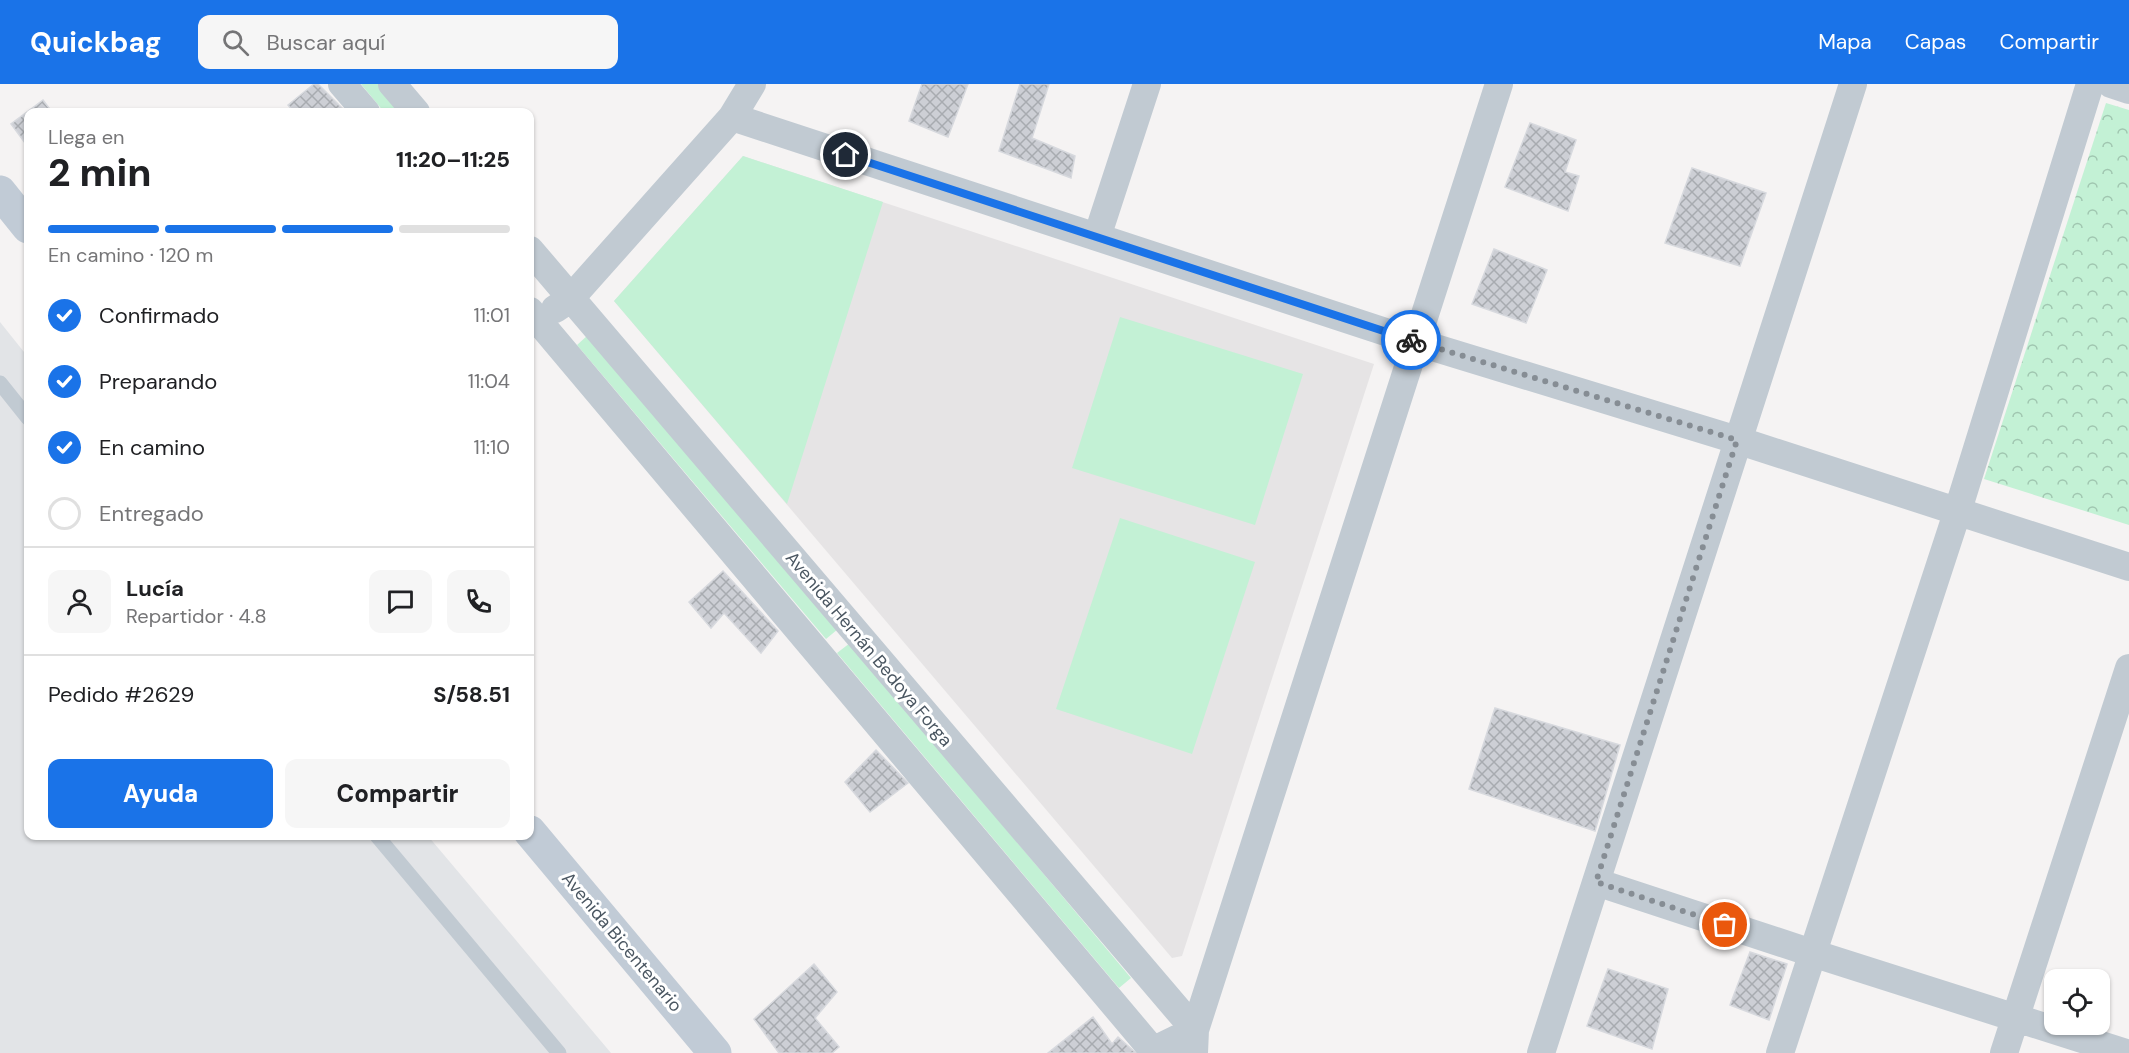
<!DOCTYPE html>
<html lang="es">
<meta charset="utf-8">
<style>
:root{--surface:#fff;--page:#f6f6f6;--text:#202124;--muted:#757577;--line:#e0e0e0;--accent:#1a73e8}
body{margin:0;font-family:"DM Sans",sans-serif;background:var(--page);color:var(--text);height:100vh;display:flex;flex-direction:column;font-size:22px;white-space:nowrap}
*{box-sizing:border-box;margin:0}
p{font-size:20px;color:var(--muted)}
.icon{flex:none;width:33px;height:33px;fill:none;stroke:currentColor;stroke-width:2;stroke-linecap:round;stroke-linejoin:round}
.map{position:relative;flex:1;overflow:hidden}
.panel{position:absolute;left:24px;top:24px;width:510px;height:732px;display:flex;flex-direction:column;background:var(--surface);border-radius:12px;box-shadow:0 2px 4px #0004}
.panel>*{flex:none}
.tools{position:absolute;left:2044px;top:885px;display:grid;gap:12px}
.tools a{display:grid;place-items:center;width:66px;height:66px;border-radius:12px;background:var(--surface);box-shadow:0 2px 4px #0004;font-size:30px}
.pin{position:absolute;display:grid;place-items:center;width:51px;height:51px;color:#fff;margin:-26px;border:3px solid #fff;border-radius:50%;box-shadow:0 2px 6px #0007}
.courier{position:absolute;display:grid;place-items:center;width:60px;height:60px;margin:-30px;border:4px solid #1a73e8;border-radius:50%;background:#fff;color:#222;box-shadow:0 2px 8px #0007}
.head em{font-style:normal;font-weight:800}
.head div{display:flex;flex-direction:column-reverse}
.head{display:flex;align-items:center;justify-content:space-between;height:102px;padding:0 24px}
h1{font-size:39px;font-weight:800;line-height:45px}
.bar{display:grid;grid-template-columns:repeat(4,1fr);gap:9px 6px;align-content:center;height:72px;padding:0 24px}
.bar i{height:8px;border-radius:4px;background:var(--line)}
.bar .current{background:var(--accent)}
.bar p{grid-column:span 4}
.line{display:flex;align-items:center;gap:15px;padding:0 24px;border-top:2px solid var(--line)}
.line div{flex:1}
.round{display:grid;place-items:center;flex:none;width:63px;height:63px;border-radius:12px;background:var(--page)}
ol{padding:0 24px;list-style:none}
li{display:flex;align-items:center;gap:18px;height:66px}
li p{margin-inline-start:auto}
li .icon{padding:6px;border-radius:50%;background:var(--accent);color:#fff;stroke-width:4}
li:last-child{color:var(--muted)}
li i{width:33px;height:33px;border:3px solid var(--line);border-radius:50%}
.cta{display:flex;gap:12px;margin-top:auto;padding:12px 24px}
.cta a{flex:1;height:69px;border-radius:12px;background:var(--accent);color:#fff;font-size:24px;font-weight:800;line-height:69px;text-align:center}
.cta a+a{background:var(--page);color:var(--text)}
header{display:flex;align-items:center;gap:36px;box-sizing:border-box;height:84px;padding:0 30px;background:var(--accent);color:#fff}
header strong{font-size:28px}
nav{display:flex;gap:33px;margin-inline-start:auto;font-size:21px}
.search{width:420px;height:54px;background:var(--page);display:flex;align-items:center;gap:15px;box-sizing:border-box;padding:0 21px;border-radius:12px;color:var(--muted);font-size:22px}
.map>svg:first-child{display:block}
</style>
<header>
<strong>Quickbag</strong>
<div class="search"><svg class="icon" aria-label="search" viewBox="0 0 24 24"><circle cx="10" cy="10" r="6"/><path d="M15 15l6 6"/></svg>Buscar aquí</div>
<nav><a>Mapa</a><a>Capas</a><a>Compartir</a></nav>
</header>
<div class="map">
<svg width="2129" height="969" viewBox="0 0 2129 969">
<defs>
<pattern id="forest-crowns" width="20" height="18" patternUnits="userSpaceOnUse" patternTransform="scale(1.5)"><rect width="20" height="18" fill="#c3f1d5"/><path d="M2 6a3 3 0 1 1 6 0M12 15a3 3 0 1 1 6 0" fill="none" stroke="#a0c6b0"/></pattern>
<pattern id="building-cross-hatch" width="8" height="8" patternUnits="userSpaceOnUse" patternTransform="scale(1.5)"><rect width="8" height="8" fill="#cdcfd5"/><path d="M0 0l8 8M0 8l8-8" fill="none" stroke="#a8abb0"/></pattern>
</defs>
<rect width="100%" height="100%" fill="#f5f3f3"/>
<!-- education -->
<path fill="#e6e4e5" d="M743,72L1374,280L1182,872L1172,874L614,217Z"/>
<!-- airport -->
<path fill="#e2e4e7" d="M0,238L28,273V752H428L611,969H0Z"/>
<!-- green -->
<path fill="#c3f1d5" d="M361,0H380L403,28H384Z
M743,72L883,118L787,420L614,217Z
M1120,233L1303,290L1255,441L1072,384Z
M588,251L838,545L826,555L577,261Z
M1120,434L1255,478L1192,670L1056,625Z
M850,559L1131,894L1119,904L837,569Z"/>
<!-- forest -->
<path fill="url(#forest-crowns)" d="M2106,19L2129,26V441L1984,395Z"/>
<!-- building -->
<path fill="url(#building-cross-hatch)" stroke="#d7d9de" stroke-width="1.5" d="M314,0H318L346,28H294L288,21Z
M922,0H968L948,53L909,37Z
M1020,0H1049L1032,54L1075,72L1071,94L999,67Z
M43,16L52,28H28V63L11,40Z
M1530,39L1576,56L1565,88L1579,92L1568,127L1505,103Z
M1692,84L1766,109L1740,182L1665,159Z
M1494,165L1547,186L1526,239L1472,220Z
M723,487L778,547L761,569L724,529L711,544L689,518Z
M1495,624L1620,661L1595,747L1469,705Z
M876,666L908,699L870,728L845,698Z
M1750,868L1787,880L1769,936L1730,921Z
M814,880L837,908L815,934L839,963L832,969H779L754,935Z
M1608,885L1668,905L1652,965L1587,942Z
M1093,933L1112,960L1118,953L1136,969H1048Z"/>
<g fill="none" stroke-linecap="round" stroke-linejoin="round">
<!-- lane -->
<path stroke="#c1cad2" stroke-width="15" d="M0,299L28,334
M377,752L559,969"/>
<!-- street -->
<path stroke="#c1cad2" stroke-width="28" d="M342,0L366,28
M392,0L416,28
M2111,0L2129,6
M732,33L1416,258L1737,356L2129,483
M1097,153L1147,0
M530,166L1195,946L1194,969
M555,225L570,215L732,33L752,0
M530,227L1155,969
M1596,798L1812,869L2126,969
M1154,966L1195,946L1499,0
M1541,969L1853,0
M1780,969L1958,426L2090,0
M2004,969L2129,584"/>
<!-- secondary -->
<path stroke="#c1cbd6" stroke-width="33" d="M0,108L28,143
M530,748L715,969"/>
</g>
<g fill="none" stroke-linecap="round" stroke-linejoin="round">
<!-- done -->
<path stroke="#868d94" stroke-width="6" stroke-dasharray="0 10.8" d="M1411,256L1737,356L1596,798L1725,841"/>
<!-- route -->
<path stroke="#1a73e8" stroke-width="8" d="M846,71L1411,256"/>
</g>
<g text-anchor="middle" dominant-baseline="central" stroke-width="6" stroke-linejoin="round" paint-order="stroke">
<!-- street labels -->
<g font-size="18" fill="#4a5661" stroke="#fff">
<text transform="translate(869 565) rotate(50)">Avenida Hernán Bedoya Forga</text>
<text transform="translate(622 858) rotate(50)">Avenida Bicentenario</text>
</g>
</g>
</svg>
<div class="tools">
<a><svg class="icon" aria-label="locate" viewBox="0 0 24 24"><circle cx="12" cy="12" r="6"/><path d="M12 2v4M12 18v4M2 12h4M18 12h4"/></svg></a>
</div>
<div class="pin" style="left:1725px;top:841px;background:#ea580c"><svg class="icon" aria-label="bag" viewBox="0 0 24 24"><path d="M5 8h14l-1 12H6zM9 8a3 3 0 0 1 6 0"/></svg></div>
<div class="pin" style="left:846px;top:71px;background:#1f2937"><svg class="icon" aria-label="home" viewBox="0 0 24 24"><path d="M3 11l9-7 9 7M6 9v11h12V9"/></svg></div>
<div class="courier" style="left:1411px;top:256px"><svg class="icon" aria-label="bike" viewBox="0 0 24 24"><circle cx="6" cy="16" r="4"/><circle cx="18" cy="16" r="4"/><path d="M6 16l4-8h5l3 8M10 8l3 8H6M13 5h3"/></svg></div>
<section class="panel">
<div class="head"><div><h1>2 min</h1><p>Llega en</p></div><em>11:20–11:25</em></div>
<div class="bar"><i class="current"></i><i class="current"></i><i class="current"></i><i></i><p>En camino · 120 m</p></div>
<ol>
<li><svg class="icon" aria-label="check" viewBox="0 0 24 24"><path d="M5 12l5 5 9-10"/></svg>Confirmado<p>11:01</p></li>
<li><svg class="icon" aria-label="check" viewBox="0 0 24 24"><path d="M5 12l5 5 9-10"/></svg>Preparando<p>11:04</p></li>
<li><svg class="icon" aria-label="check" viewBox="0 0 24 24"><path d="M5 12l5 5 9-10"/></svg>En camino<p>11:10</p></li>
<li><i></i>Entregado</li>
</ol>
<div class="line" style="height:108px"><a class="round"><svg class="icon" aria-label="person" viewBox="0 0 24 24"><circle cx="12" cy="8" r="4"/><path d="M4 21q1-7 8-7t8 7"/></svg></a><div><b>Lucía</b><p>Repartidor · 4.8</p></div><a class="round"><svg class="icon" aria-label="chat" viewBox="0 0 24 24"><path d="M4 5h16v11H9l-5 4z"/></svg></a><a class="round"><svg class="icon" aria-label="phone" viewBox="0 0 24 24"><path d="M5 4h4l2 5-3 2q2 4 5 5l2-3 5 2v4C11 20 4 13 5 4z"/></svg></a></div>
<div class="line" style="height:78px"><div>Pedido #2629</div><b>S/58.51</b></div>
<div class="cta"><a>Ayuda</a><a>Compartir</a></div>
</section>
</div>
